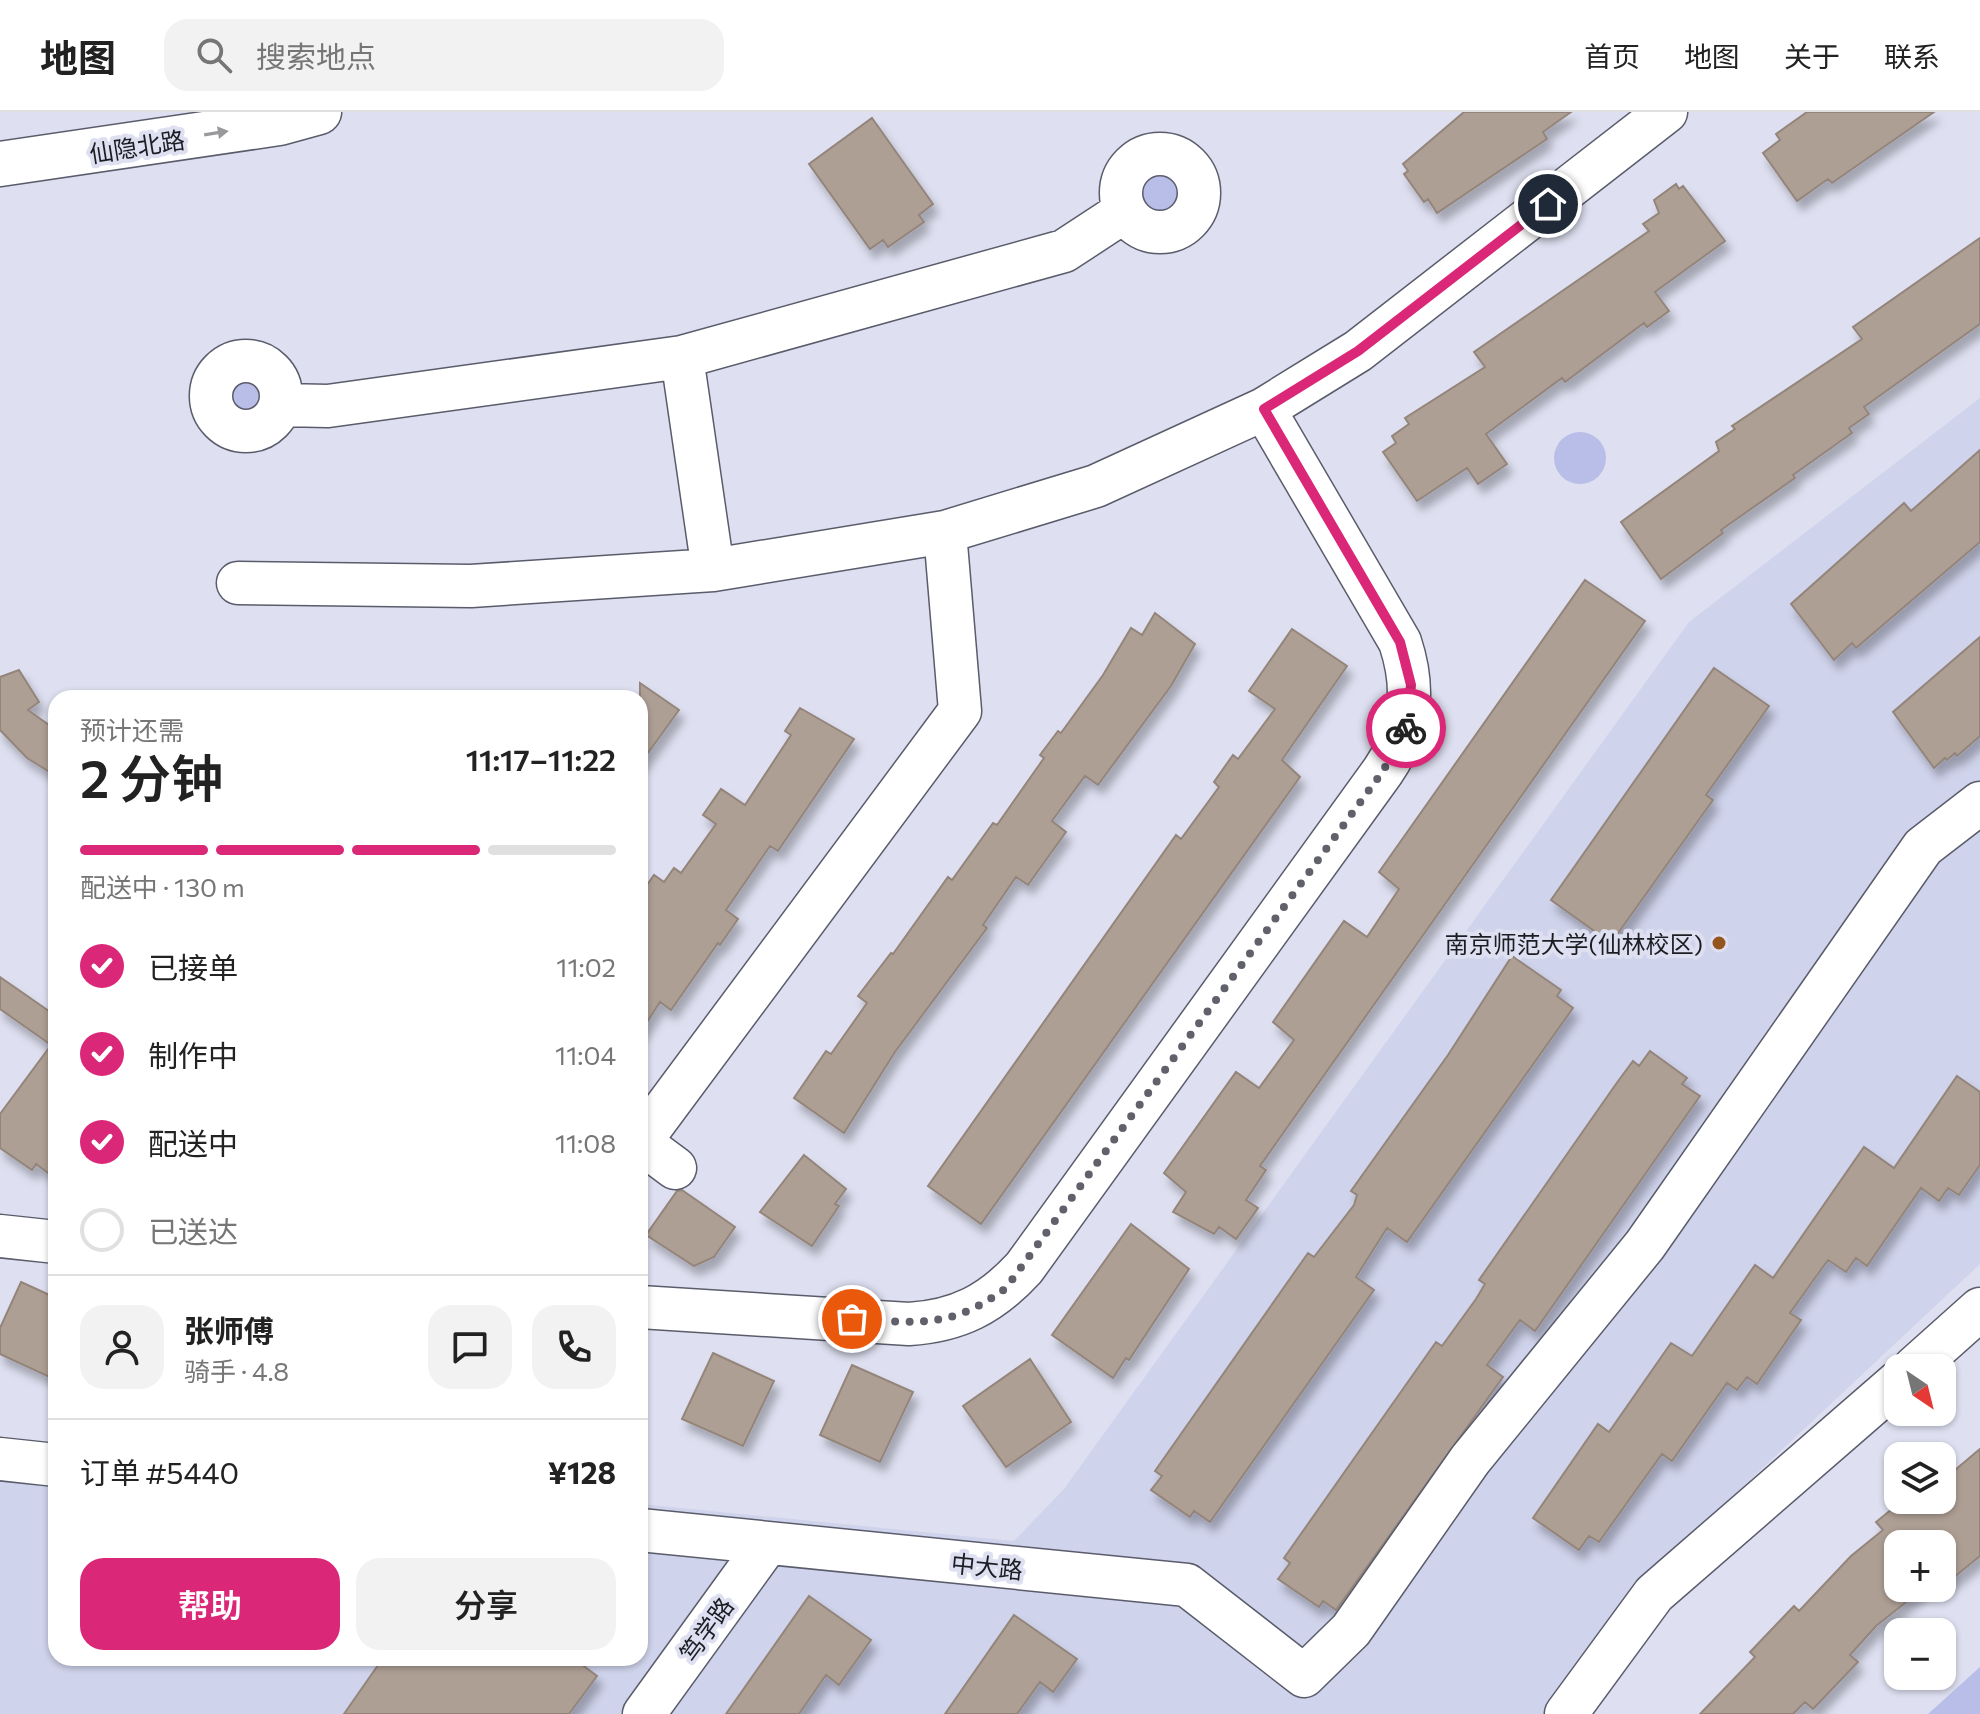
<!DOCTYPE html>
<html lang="zh">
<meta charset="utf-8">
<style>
:root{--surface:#fff;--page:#f2f2f2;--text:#222;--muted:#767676;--line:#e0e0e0;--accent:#db2777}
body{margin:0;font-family:Commissioner,"Noto Sans SC",sans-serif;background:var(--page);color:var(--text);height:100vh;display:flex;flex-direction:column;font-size:30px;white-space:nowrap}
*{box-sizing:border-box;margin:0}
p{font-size:26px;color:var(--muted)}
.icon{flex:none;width:44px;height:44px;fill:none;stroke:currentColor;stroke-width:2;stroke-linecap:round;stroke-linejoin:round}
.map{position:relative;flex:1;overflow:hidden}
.side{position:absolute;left:48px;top:578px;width:600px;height:976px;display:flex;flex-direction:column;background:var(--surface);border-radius:24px;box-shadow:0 2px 6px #0004}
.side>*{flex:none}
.needle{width:52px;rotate:145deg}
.tools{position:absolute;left:1884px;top:1242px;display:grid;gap:16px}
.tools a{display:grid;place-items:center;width:72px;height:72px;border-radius:16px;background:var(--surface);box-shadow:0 2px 6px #0004;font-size:40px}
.pin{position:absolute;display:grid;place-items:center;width:68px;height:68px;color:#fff;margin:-34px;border:4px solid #fff;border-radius:50%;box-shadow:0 2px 8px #0007}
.courier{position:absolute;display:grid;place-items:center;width:80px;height:80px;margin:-40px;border:6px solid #db2777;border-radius:50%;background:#fff;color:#222;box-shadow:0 2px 10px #0007}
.head em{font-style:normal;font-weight:600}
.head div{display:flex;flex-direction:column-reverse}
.head{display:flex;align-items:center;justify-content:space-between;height:136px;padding:0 32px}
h1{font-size:52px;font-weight:600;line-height:60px}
.bar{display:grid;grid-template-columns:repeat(4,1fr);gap:12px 8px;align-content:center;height:96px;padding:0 32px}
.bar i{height:10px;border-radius:6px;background:var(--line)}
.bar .selected{background:var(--accent)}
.bar p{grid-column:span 4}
.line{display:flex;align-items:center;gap:20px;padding:0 32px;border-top:2px solid var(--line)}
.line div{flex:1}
.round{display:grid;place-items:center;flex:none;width:84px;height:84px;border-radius:24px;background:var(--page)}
ol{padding:0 32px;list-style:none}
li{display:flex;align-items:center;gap:24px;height:88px}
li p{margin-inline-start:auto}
li .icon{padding:8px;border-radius:50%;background:var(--accent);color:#fff;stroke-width:4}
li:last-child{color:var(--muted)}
li i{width:44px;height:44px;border:4px solid var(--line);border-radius:50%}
.primary-button{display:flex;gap:16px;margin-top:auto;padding:16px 32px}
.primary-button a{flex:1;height:92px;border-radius:24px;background:var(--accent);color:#fff;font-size:32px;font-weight:600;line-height:92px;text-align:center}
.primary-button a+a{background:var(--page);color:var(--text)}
header{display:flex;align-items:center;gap:48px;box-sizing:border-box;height:112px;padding:0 40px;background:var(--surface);border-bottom:2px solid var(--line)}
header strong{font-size:38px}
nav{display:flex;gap:44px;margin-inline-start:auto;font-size:28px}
.search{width:560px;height:72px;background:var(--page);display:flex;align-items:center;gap:20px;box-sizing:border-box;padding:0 28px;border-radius:24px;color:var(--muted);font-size:30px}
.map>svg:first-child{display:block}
</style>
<header>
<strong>地图</strong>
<div class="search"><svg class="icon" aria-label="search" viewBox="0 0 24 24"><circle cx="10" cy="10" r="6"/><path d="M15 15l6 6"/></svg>搜索地点</div>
<nav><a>首页</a><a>地图</a><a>关于</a><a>联系</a></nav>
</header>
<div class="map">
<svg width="1980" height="1602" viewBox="0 0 1980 1602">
<defs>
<filter id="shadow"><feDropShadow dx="5" dy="9" stdDeviation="4" flood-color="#0004"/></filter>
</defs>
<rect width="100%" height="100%" fill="#dee0f1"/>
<!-- built -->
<path fill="#cfd3eb" d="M1980,286V1152L1640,1471L1544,1602H0V1329L56,1334V1546H640V1392L1014,1429L1064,1377L1689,510Z"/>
<!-- green -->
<path fill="#b8bee8" d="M1135 83a25 25 0 1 1 50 0a25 25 0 1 1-50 0Z
M221 285a25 25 0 1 1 50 0a25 25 0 1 1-50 0Z
M1554 346a26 26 0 1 1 52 0a26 26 0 1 1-52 0Z
M1980,1555V1602H1928Z"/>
<!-- building -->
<path fill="#ae9f94" stroke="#94857b" stroke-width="2" filter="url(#shadow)" d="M1464,0H1571L1543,20L1547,27L1437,101L1428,87L1424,90L1404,62L1408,59L1403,52Z
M1807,0H1934L1832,71L1828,67L1797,89L1763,41L1780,28L1776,22Z
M872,6L933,92L919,103L924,110L888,135L883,128L870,137L809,52Z
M1676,72L1679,77L1683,74L1725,129L1655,180L1669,199L1647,215L1644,211L1565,270L1562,266L1486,322L1507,352L1478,372L1467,356L1417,389L1383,340L1396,331L1392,324L1409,312L1405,306L1485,255L1474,240L1649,119L1643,112L1659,101L1654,88Z
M1980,126V212L1864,295L1869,302L1849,316L1852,321L1793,363L1795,366L1721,418L1723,421L1661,467L1621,410L1719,339L1716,330L1735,317L1732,314L1862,227L1853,215Z
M1980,338V430L1856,536L1852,531L1834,548L1791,492L1904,391L1911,399Z
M1585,468L1645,509L1260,1054L1266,1058L1246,1088L1258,1096L1236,1127L1219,1115L1214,1122L1173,1100L1186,1080L1164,1061L1236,960L1259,976L1294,928L1273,910L1344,809L1367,825L1399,777L1379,760Z
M1155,501L1195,532L1171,574L1098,673L1085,664L1052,709L1066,720L1028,773L1016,765L983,813L987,816L895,940L844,1021L794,986L826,939L831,942L867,891L858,884L891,841L893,842L948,765L952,768L993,711L997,713L1044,646L1040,643L1058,619L1061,621L1103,563L1131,516L1142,523Z
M1292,517L1347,554L1282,648L1300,665L981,1112L928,1074L1176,723L1181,727L1219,675L1214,670L1233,643L1238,647L1275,597L1249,579Z
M1980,525V624L1957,644L1955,641L1947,648L1945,646L1934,656L1893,600Z
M1714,556L1769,594L1706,683L1713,688L1611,831L1551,788Z
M19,558L39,590L28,598L56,618V664L27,646L0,618V565Z
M640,571L679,598L640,652Z
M800,596L854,627L778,739L770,734L726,798L738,807L720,833L718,831L671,898L660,890L640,921V783L654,763L664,770L674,756L681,761L716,712L703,703L721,677L745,693L791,623L785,619Z
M1512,844L1561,878L1557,884L1573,896L1407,1130L1387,1116L1356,1165L1374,1178L1210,1410L1194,1399L1190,1405L1151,1378L1162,1364L1155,1359L1308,1141L1314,1145L1354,1093L1357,1083L1351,1079L1448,943Z
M0,865L56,904V1067L36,1052L32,1058L0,1036V1002L51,933L0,897Z
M1650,939L1687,966L1682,972L1700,984L1535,1219L1520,1208L1487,1253L1503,1265L1336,1498L1323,1489L1319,1495L1278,1467L1290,1451L1284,1446L1436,1230L1442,1234L1476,1187L1485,1172L1479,1168L1616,972L1633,949L1639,954Z
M1957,964L1980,980V1053L1959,1083L1948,1076L1939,1089L1921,1076L1867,1154L1856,1146L1846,1160L1828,1148L1790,1201L1801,1208L1757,1272L1747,1265L1737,1278L1727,1271L1672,1349L1662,1342L1599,1430L1589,1424L1579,1438L1533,1406L1598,1312L1609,1320L1671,1231L1692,1244L1755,1153L1773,1166L1864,1035L1894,1056Z
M804,1043L846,1077L835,1092L839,1094L812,1134L760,1100Z
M682,1078L735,1115L714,1145L694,1154L646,1123L677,1079Z
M1131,1112L1189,1157L1129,1248L1126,1246L1113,1266L1052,1223Z
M21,1170L56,1186V1268L0,1242V1216Z
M713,1241L774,1269L743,1334L682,1307Z
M1030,1247L1071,1310L1006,1355L963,1294Z
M852,1253L913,1280L880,1350L820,1323Z
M1980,1337V1444L1942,1475V1432H1898V1476H1924L1876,1514L1850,1543L1858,1550L1813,1597L1805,1590L1793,1602H1700L1755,1545L1750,1540L1794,1494L1799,1499L1851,1444L1883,1418L1876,1410L1903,1388H1942V1369Z
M809,1484L871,1528L839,1573L826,1563L799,1602H726Z
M1014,1503L1077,1547L1053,1580L1040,1570L1017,1602H945Z
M383,1546H573L597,1564L569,1602H344Z"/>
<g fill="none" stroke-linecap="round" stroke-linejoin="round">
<defs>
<path id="minor" d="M1121 81a39 39 0 1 1 78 0a39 39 0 1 1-78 0Z
M682,245L713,458
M211 284a35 35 0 1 1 70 0a35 35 0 1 1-70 0Z
M281,293L328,294L682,245L1064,139L1125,99
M238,471L471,474L713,458L945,420L1096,374L1264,297L1358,239L1666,0
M640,1030L960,599L945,420
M640,1030L675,1056
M0,1124L56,1130
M640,1195L909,1212C958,1209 991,1192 1024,1156L1383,659C1411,618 1416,578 1400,530L1264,297
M1914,1256L1980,1197
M0,1347L56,1353
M640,1418L1187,1473L1304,1564L1351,1518L1470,1348L1645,1133L1923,735L1980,691
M644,1602L767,1432
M1566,1602L1654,1482L1898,1270"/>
<path id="major" d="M0,52L279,11L319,0"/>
</defs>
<!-- minor casing -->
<use href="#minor" stroke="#5a5c6b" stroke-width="45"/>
<!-- major casing -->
<use href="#major" stroke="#5a5c6b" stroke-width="47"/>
<!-- minor -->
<use href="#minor" stroke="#fff" stroke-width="42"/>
<!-- major -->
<use href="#major" stroke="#fff" stroke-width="44"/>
</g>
<!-- one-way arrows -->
<defs><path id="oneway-solid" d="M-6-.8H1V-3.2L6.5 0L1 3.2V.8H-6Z" transform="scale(2)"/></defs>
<use fill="#99999c" href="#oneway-solid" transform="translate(216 21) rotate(-9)"/>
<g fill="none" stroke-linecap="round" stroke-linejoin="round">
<!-- done -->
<path stroke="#60616b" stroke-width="8" stroke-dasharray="0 14.4" d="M852,1207C916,1211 952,1217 1006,1176L1383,659L1406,616"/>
<!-- route -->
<path stroke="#db2777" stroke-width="10" d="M1406,616L1411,573L1400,530L1264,297L1358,239L1548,92"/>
</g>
<!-- markers -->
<circle fill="#95551f" stroke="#dee0f1" stroke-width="3" cx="1719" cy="831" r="8"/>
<g text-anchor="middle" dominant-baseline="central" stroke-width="8" stroke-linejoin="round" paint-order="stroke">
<!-- street labels -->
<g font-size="24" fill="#1c1d23" stroke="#dee0f1">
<text transform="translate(137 34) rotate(-9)">仙隐北路</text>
<text transform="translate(987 1454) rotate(6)">中大路</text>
<text transform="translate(706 1517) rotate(-54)">笃学路</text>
</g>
<!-- poi labels -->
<g font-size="24" fill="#1c1d23" stroke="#dee0f1" text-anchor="end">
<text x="1703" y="831">南京师范大学(仙林校区)</text>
</g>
</g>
</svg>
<div class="tools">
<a><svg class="needle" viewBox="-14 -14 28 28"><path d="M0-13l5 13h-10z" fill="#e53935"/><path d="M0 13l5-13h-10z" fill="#767676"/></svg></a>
<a><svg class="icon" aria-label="layers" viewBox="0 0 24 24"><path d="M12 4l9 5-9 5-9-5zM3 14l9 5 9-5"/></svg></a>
<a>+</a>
<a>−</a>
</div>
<div class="pin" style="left:852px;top:1207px;background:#ea580c"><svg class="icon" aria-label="bag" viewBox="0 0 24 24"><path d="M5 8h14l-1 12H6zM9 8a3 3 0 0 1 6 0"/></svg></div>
<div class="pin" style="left:1548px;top:92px;background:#1f2937"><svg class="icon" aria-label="home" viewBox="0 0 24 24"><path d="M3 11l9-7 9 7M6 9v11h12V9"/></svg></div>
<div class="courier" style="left:1406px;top:616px"><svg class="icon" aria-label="bike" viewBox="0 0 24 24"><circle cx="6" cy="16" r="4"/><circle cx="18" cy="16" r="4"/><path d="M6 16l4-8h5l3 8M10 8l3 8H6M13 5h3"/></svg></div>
<section class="side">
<div class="head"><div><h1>2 分钟</h1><p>预计还需</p></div><em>11:17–11:22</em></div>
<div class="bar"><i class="selected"></i><i class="selected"></i><i class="selected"></i><i></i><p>配送中 · 130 m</p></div>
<ol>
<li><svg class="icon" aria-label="check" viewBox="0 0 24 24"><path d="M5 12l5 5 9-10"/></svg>已接单<p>11:02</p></li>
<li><svg class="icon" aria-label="check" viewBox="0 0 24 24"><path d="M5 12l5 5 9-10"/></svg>制作中<p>11:04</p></li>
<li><svg class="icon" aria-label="check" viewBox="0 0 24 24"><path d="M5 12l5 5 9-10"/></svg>配送中<p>11:08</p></li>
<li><i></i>已送达</li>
</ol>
<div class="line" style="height:144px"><a class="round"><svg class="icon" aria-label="person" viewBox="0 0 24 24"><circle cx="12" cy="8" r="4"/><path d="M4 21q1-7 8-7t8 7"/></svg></a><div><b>张师傅</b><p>骑手 · 4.8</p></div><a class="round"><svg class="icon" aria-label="chat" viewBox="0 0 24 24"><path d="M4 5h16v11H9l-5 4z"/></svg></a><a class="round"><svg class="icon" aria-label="phone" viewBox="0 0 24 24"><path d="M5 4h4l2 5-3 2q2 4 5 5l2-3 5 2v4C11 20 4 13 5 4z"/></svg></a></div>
<div class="line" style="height:104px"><div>订单 #5440</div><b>¥128</b></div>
<div class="primary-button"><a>帮助</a><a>分享</a></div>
</section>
</div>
